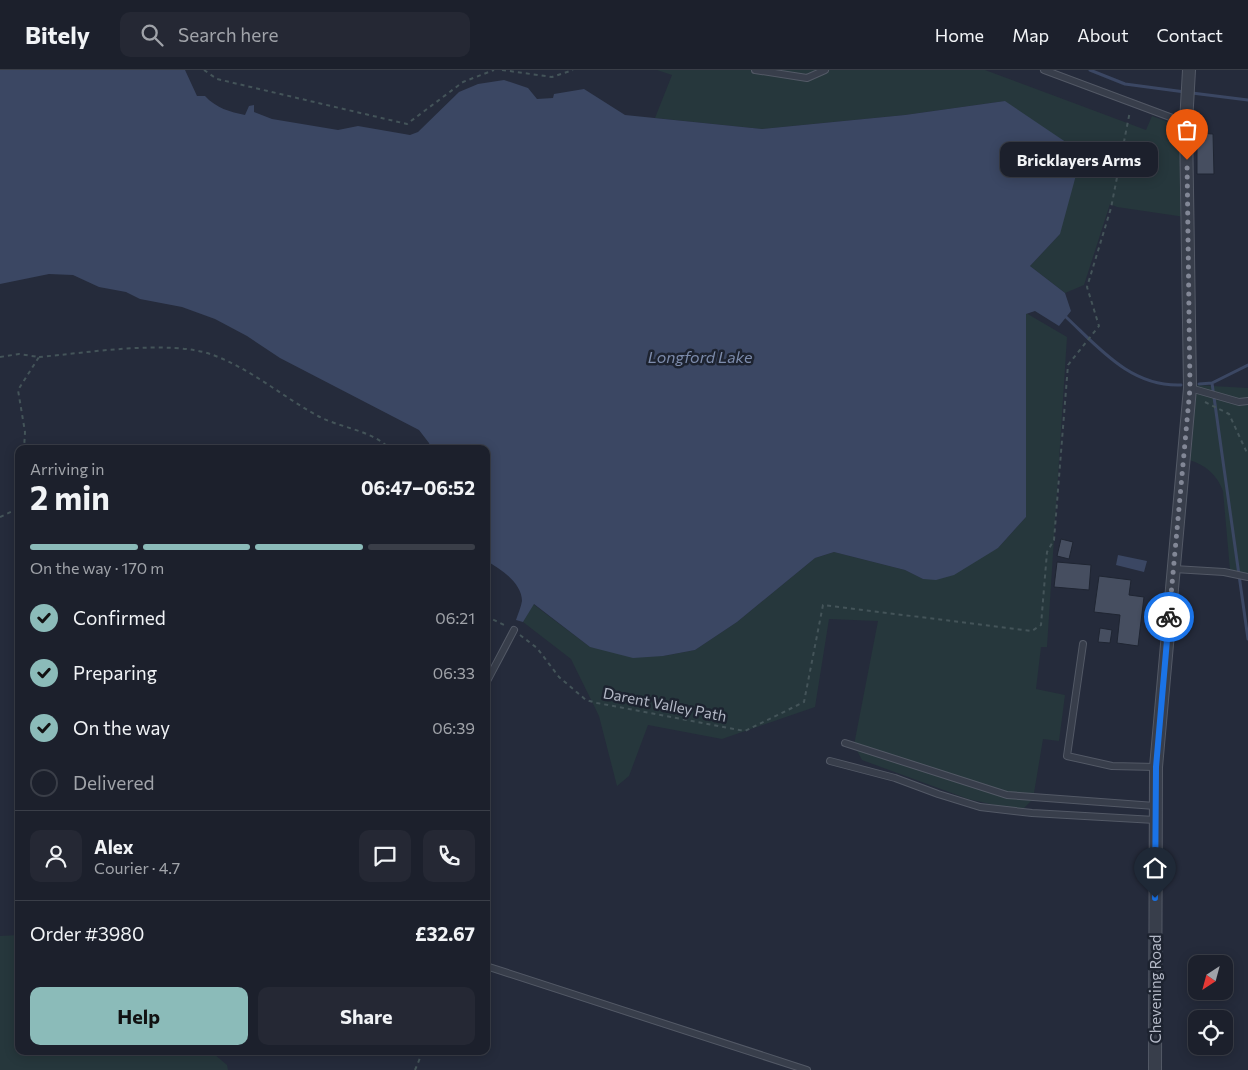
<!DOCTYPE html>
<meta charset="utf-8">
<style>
:root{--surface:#1c202c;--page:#252834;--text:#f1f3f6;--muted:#a0a3a9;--line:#3a3e48;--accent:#8bbbb9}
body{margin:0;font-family:Commissioner,sans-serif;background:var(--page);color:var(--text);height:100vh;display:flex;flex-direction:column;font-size:19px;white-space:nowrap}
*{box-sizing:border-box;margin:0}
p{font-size:16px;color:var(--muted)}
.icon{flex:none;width:28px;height:28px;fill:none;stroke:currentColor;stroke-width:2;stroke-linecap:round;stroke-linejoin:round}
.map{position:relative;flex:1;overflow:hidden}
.sheet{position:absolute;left:15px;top:375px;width:475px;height:610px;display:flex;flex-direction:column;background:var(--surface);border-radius:10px;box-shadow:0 2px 12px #0003,0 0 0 1px var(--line)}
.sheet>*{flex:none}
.needle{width:32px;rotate:216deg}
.controls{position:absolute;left:1188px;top:885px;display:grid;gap:10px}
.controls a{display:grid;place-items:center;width:45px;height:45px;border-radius:10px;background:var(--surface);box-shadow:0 2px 12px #0003,0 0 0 1px var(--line);font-size:25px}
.pin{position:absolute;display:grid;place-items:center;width:42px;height:42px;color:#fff;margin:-51px -21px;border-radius:50% 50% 50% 0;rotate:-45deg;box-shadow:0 0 5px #0007}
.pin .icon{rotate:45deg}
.courier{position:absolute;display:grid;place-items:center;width:50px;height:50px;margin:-25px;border:4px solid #1a73e8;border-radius:50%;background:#fff;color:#222;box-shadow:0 1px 6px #0007}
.bubble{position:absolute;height:35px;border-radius:10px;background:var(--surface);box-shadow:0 2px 12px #0003,0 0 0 1px var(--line);font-size:16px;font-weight:700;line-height:35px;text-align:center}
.summary em{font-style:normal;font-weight:700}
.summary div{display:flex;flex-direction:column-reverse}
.summary{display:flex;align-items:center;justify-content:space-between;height:85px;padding:0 15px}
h1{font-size:32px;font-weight:700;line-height:38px}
.bar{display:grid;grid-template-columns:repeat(4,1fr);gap:8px 5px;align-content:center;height:60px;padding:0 15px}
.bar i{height:6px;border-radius:4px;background:var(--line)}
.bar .on{background:var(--accent)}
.bar p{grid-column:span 4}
.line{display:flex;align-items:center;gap:12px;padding:0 15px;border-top:1px solid var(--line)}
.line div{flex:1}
.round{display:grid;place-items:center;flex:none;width:52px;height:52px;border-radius:10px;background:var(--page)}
ol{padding:0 15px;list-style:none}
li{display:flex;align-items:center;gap:15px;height:55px}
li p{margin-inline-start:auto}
li .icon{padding:5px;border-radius:50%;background:var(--accent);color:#111;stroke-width:4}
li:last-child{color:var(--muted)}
li i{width:28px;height:28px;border:2px solid var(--line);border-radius:50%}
.cta{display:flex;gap:10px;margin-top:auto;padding:10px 15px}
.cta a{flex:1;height:58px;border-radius:10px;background:var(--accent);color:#111;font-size:20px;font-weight:700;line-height:58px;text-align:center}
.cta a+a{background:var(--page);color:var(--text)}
header{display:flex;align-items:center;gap:30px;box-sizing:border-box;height:70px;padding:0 25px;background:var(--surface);border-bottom:1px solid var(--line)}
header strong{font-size:24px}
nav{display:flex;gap:28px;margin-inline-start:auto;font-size:18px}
.search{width:350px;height:45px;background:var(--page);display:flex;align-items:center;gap:12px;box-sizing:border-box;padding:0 18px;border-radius:10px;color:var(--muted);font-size:19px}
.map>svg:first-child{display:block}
</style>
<header>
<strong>Bitely</strong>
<div class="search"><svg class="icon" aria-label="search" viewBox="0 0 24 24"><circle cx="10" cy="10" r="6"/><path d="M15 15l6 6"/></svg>Search here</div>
<nav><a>Home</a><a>Map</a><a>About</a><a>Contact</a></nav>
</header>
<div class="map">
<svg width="1248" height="1000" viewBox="0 0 1248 1000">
<rect width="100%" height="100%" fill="#252b3b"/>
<!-- green -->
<path fill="#26373c" d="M657,0H985L1146,60L1152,46L1179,56L1182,69L1185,147L1117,137L1110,134L1084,215L1065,223L1030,196L1060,164L1005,31L905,45L762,59L655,48L672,5Z
M1026,243L1067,267L1047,577H1041L1036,619L1065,625L1059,671L1043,669L1033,729L1021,741L968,729L862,690L854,675L878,551L829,549L815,637L722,669L648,655L629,706L617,716L599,646L571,589L523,552L533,534L590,577L663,586L695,580L737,552L815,488L834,482L905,500L923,509L998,478L1026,447Z
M1195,315L1248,318V504L1230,500L1223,421C1217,405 1206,395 1189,390Z
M19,865V981H196L214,984L227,995L228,1000H0V866Z"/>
<!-- water -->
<path fill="#3b4763" d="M0,0H185L197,26H205C216,38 230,42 245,45L249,36L254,35V42L272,49L338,60L358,56L410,65L418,62L459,22L478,14L504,10L528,18L537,29L553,28L554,24L584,19L625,45L762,59L905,45L1005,31L1082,83L1060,164L1030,196L1065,223L1071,241L1059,256L1035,241L1026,244V447L998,478L954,505L936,510L923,509L905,500L834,482L815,488L737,552L695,580L663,586L633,588L590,577L534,534L523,552L516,550C518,544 521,537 522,531C522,513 500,498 486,491V379H431L429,373L419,360L280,288L247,266L215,249L182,237L140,229L126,222L99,217L73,205L49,204L0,214Z
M1118,485L1147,491L1144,502L1116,495Z"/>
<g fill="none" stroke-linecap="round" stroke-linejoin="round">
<!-- stream -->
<path stroke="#3b4763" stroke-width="3" d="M1090,0L1125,14L1185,22
M1192,23L1248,30
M1066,247C1099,278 1131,317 1181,315
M1212,313L1248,569
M1199,314L1212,313L1248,295"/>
</g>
<!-- building -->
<path fill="#464e60" stroke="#1f2532" d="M1197,63L1213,64L1214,104H1197Z
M1061,469L1073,472L1069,489L1057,486Z
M1057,492L1091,495L1089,520L1054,517Z
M1099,506L1131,510L1129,525L1144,527L1138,576L1117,573L1120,545L1094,542Z
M1100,558L1112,560L1110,573L1098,572Z"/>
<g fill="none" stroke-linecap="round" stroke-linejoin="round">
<defs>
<path id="service" d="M755,0L807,8L825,0
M1044,0L1186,53
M1190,318L1239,332L1248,331
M1174,499L1224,502L1248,507
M1083,574L1067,686L1112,696L1156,697
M486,613L514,560
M845,673L1007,725L1155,736
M830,691L895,708L938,724L980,737L1032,743L1155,750
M486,896L807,1000"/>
<path id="minor" d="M1155,1000L1156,697L1190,318L1186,53L1189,0"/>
</defs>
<!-- service casing -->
<use href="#service" stroke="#535966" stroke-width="8"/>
<!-- minor casing -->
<use href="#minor" stroke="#535966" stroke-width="14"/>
<!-- path -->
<path stroke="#445459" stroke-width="2" stroke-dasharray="4 4" stroke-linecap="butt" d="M204,0L217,9L407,54L463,12L494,0
M502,0L552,7L573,0
M0,287L19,284L39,287L18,320L25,362L24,379
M39,287C86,283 171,269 213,285C251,299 283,327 318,346C340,358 372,360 390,379
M1205,332L1229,344L1248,385
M19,420V433
M0,447L19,438
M486,546L506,556
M520,565L537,578L559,607L586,630L597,633L745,661L804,632L823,535L1032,561L1041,555L1047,482L1054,470L1068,295L1099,256L1087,217L1111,138L1130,41
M415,1000L423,981"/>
<!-- service -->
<use href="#service" stroke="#383e4b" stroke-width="6"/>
<!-- minor -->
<use href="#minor" stroke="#383e4b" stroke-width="12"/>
</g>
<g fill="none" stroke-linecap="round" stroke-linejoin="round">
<!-- done -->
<path stroke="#828796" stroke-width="5" stroke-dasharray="0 9" d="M1169,547L1190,318L1187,90"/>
<!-- route -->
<path stroke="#1a73e8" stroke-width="6" d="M1155,828L1156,697L1169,547"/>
</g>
<g text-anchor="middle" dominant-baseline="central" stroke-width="5" stroke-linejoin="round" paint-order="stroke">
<!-- street labels -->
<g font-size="15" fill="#b4b9c7" stroke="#1d2330">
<text transform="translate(665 634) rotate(11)">Darent Valley Path</text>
<text transform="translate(1155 919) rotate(-90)">Chevening Road</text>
</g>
<!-- water labels -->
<g font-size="16" font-style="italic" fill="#7d8cac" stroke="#1d2330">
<text x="700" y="286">Longford Lake</text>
</g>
</g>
</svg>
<div class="controls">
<a><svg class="needle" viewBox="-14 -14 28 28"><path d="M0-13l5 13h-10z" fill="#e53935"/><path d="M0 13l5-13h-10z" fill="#a0a3a9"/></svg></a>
<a><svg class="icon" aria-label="locate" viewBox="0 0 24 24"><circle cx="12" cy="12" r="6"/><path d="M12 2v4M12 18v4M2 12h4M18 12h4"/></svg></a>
</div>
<div class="pin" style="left:1187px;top:90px;background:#ea580c"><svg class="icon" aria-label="bag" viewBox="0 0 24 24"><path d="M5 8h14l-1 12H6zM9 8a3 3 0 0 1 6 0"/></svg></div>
<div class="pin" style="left:1155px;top:828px;background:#1f2937"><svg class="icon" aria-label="home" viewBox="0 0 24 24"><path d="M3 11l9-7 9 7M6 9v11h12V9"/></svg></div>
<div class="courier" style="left:1169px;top:547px"><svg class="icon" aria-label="bike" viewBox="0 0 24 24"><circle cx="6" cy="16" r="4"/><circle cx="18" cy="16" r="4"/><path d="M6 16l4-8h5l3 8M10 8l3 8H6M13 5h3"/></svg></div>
<div class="bubble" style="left:1000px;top:72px;width:158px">Bricklayers Arms</div>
<section class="sheet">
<div class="summary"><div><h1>2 min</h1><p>Arriving in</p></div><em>06:47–06:52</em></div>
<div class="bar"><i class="on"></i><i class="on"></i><i class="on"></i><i></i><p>On the way · 170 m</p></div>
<ol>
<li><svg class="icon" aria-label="check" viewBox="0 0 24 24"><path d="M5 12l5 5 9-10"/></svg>Confirmed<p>06:21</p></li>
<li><svg class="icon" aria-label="check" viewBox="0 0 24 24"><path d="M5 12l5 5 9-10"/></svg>Preparing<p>06:33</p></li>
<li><svg class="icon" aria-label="check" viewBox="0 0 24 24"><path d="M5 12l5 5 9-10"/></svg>On the way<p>06:39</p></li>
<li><i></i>Delivered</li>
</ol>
<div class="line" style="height:90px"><a class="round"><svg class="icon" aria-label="person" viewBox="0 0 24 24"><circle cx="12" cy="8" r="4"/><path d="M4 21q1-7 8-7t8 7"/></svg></a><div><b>Alex</b><p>Courier · 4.7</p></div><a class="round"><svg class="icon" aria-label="chat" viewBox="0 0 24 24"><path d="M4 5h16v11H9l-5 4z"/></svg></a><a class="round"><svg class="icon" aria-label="phone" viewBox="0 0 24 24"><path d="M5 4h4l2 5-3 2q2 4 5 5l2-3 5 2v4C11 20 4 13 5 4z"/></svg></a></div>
<div class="line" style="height:65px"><div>Order #3980</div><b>£32.67</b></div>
<div class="cta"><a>Help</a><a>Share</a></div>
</section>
</div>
